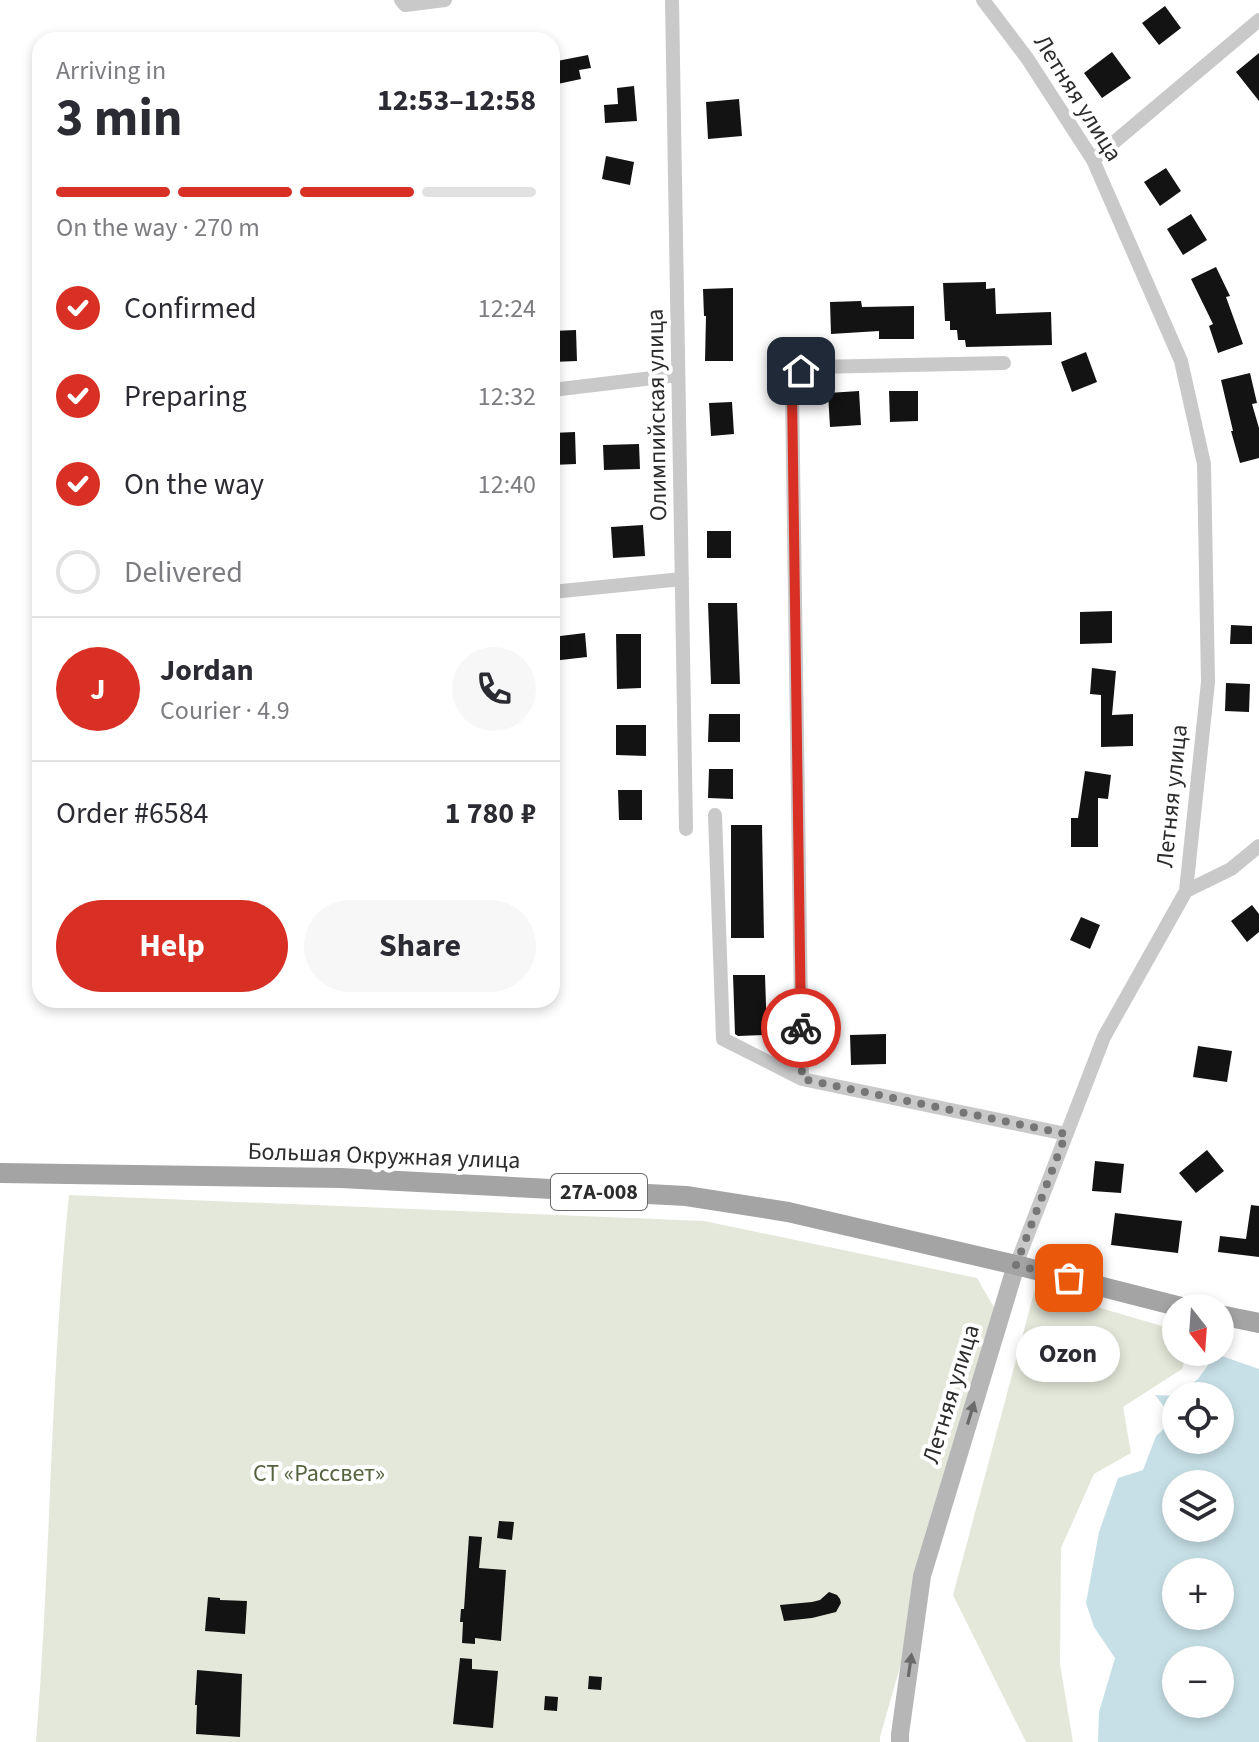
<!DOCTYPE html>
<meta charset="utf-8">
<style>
:root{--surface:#fff;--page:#f7f7f7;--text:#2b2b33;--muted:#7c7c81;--line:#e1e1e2;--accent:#d93025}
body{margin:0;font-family:"Source Sans 3",sans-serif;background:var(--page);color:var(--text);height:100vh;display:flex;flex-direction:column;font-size:30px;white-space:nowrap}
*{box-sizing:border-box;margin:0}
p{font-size:26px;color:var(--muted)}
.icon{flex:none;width:44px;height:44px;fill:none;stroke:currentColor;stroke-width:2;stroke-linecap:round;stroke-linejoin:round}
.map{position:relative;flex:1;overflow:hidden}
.sheet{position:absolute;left:32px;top:32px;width:528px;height:976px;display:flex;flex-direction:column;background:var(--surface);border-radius:24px;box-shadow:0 4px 12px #0003}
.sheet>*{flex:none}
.needle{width:52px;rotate:163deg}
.tools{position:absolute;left:1162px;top:1294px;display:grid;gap:16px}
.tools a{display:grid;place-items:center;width:72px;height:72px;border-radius:50%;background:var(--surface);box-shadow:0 4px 12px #0003;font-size:40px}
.pin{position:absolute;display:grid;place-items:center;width:68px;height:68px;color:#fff;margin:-34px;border-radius:16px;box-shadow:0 4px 12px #0006}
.courier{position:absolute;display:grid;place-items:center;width:80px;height:80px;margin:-40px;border:6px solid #d93025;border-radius:50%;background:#fff;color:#222;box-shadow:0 2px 10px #0007}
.bubble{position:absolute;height:56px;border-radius:28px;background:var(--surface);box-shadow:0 4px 12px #0003;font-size:26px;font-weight:700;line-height:56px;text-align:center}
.overview em{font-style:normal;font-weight:700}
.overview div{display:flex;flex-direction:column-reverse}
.overview{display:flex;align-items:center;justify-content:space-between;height:136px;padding:0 24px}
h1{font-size:52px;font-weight:700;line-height:60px}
.bar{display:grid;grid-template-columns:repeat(4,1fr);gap:12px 8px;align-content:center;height:96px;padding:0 24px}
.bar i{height:10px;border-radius:6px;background:var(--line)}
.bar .active{background:var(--accent)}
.bar p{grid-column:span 4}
.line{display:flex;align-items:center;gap:20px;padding:0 24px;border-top:2px solid var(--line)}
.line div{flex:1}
.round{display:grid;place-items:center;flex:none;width:84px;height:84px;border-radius:42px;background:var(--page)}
ol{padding:0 24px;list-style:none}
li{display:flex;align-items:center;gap:24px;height:88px}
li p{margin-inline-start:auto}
li .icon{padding:8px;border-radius:50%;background:var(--accent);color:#fff;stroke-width:4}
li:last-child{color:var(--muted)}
li i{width:44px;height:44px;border:4px solid var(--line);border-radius:50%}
.action{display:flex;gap:16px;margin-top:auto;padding:16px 24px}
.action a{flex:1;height:92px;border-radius:48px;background:var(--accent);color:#fff;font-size:32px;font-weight:700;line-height:92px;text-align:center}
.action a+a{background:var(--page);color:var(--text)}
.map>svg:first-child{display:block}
</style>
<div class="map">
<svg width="1259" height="1742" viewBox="0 0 1259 1742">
<rect width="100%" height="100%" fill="#fff"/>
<!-- green -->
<path fill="#e4e8da" d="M69,1195L704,1221L977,1278L1000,1318L880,1737V1742H36C51,1560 50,1377 69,1195Z
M1035,1289L1176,1330V1352H1187L1182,1369L1123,1407L1131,1453L1094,1474L1061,1548L1060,1664L1073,1742H1026L953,1595Z"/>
<!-- water -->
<path fill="#c7e0e7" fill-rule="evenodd" d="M1216,1354L1259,1369V1742H1098L1099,1712L1115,1658L1094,1627L1086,1603L1099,1532L1118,1478L1143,1470L1156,1436L1169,1424L1165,1408L1155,1395L1176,1396L1198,1379ZM1176,1396H1220V1440H1176ZM1176,1484H1220V1528H1176ZM1176,1572H1220V1616H1176ZM1176,1660H1220V1704H1176Z"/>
<!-- building -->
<path fill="#131313" d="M1165,6L1181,28L1159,45L1142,23Z
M1112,52L1131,78L1102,98L1084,73Z
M1259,53V101L1236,72Z
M588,55L591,68L579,70L581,79L553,85L552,62Z
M634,86L637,121L605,123L604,105L618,104L617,88Z
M739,99L742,136L708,139L706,102Z
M606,156L634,162L630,185L602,179Z
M1166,168L1181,191L1160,206L1144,182Z
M1191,214L1207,240L1183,255L1167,229Z
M1216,267L1230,296L1226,297L1243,344L1218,353L1209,326L1213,324L1191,279Z
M986,282V289L995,288L996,314L1051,312L1052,345L966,347L965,340H958L957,330H950V321H945L943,283Z
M733,288V361H705L706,316H704L703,289Z
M861,301L862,307L914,306V339H879V331L831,334L830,302Z
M576,330L577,361L552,362V331Z
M1086,352L1097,382L1072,392L1061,362Z
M1250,373L1257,403L1252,404L1259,428V458L1240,463L1231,431H1233L1221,380Z
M859,391L861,425L830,427L828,393Z
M889,391H918V421L890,422Z
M732,402L734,434L711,436L709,403Z
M575,432L576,464L552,465V433Z
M639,444L640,469L604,470L603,445Z
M643,525L645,556L613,558L611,527Z
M707,531H731V558H707Z
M708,603H737L740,684H711Z
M1112,611V643L1080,644V612Z
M1231,625L1252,626V644H1230Z
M585,633L587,657L552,661V637Z
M616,634H641V688L617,689Z
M1092,668L1116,671L1112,715L1133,714V746L1101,747V695L1090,694Z
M1226,683L1250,684L1249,712L1225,711Z
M709,714H740V742H708Z
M616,725H646V756L616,755Z
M709,769H733V799L708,798Z
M1085,771L1111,775L1108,799L1098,798V847H1071V818H1078Z
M618,790H642V820H619Z
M731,825H762L764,938H731Z
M1252,905L1259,914V932L1247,942L1231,921Z
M1081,917L1100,925L1090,949L1070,940Z
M733,975H765L767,1035L738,1036L735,1034Z
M886,1034V1064L851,1065L850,1035Z
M1198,1046L1232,1051L1227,1082L1193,1077Z
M1207,1150L1224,1171L1196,1193L1179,1173Z
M1095,1161L1124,1164L1121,1193L1092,1191Z
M1251,1205L1259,1206V1257L1218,1252L1220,1236L1246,1239Z
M1115,1213L1182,1221L1178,1253L1111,1245Z
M499,1521L514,1522L512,1540L497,1538Z
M469,1536L482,1537L479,1568L506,1570L501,1641L475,1638V1644L462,1643L463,1622H460L461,1609H464Z
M829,1592L837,1595L840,1599L841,1603L836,1612L812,1618L784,1621L780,1605L812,1602L820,1600Z
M208,1597L220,1598V1600L247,1601L245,1634L205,1631Z
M460,1658L472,1659V1669L498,1671L493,1728L453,1724Z
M197,1670L242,1674L240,1737L196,1734L197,1705H195Z
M589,1676L602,1677L601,1690L588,1689Z
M545,1696L558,1697L557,1711L544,1710Z"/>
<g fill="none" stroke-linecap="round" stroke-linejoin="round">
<!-- street -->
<path stroke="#c9c9c9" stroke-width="14" d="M401,0L405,5L445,0
M672,0L686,829
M983,0L1027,58L1093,160L1181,361L1204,464L1208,682L1186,891L1104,1037L1016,1265
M1093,160L1259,20
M552,390L678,375
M552,592L682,579
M715,815L723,1039L802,1079L1066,1134
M1186,891L1231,869L1259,846
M802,1079L792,391L801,371L814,367L1004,363"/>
<!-- secondary -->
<path stroke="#b6b6b6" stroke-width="18" d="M900,1742V1734L922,1576L1016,1265"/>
<!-- primary -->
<path stroke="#a4a4a4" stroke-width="20" d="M0,1173L341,1178L686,1196L788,1212L1016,1265L1185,1308
M1220,1315L1259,1323"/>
</g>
<!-- one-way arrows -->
<defs><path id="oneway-solid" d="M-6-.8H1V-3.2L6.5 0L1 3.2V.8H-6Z" transform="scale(2)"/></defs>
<g fill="#6a6a6a">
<use href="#oneway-solid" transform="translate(971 1413) rotate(-73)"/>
<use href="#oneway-solid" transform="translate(910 1665) rotate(-82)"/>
</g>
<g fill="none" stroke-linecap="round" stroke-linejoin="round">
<!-- done -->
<path stroke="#767676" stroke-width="8" stroke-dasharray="0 14.4" d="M801,1028L802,1079L1066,1134L1016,1265L1069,1278"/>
<!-- route -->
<path stroke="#d93025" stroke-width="10" d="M801,371L792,391L801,1028"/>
</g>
<g text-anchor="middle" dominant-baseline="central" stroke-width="8" stroke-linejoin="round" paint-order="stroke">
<!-- shield labels -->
<rect fill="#fff" stroke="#6b6b6b" stroke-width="2" x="551" y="1174" width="96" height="36" rx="6"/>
<g font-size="22" font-weight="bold" fill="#2c2c2c">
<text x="599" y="1192">27А-008</text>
</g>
<!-- street labels -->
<g font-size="24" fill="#2c2c2c" stroke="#fff">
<text transform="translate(1078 98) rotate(58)">Летняя улица</text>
<text transform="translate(657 415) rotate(-91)">Олимпийская улица</text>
<text transform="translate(1172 796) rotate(-84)">Летняя улица</text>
<text transform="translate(384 1156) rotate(2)">Большая Окружная улица</text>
<text transform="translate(951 1394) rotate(-73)">Летняя улица</text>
</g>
<!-- park labels -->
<g font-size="24" fill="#55633e" stroke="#fff">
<text x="319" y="1473">СТ «Рассвет»</text>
</g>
</g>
</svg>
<div class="tools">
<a><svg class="needle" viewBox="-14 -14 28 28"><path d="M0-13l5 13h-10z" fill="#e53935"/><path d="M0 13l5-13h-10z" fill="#7c7c81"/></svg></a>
<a><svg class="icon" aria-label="locate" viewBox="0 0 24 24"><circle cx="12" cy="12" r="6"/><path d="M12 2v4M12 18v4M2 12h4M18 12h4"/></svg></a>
<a><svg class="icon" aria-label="layers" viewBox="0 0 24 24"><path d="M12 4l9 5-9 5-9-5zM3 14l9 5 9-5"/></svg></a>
<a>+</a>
<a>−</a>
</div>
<div class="pin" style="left:1069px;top:1278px;background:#ea580c"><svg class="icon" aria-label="bag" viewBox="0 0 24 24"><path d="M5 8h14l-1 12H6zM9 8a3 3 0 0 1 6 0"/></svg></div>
<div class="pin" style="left:801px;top:371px;background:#1f2937"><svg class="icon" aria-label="home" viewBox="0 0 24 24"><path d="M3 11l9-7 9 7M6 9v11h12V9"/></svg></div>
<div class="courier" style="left:801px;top:1028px"><svg class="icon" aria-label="bike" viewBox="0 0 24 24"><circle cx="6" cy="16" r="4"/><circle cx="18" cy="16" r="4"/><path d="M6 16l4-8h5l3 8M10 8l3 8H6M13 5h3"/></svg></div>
<div class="bubble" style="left:1016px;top:1326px;width:104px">Ozon</div>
<section class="sheet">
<div class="overview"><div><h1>3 min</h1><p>Arriving in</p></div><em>12:53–12:58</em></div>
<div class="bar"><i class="active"></i><i class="active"></i><i class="active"></i><i></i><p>On the way · 270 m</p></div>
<ol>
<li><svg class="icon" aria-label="check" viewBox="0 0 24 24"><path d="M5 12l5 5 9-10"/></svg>Confirmed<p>12:24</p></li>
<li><svg class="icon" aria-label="check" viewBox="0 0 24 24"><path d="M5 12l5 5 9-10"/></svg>Preparing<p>12:32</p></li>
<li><svg class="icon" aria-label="check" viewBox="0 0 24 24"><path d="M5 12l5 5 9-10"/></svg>On the way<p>12:40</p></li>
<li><i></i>Delivered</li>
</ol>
<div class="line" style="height:144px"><b class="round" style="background:var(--accent);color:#fff">J</b><div><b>Jordan</b><p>Courier · 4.9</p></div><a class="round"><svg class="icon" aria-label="phone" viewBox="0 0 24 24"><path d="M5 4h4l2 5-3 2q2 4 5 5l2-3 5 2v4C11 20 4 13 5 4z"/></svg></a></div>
<div class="line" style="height:104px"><div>Order #6584</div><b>1 780 ₽</b></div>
<div class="action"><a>Help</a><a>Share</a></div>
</section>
</div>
